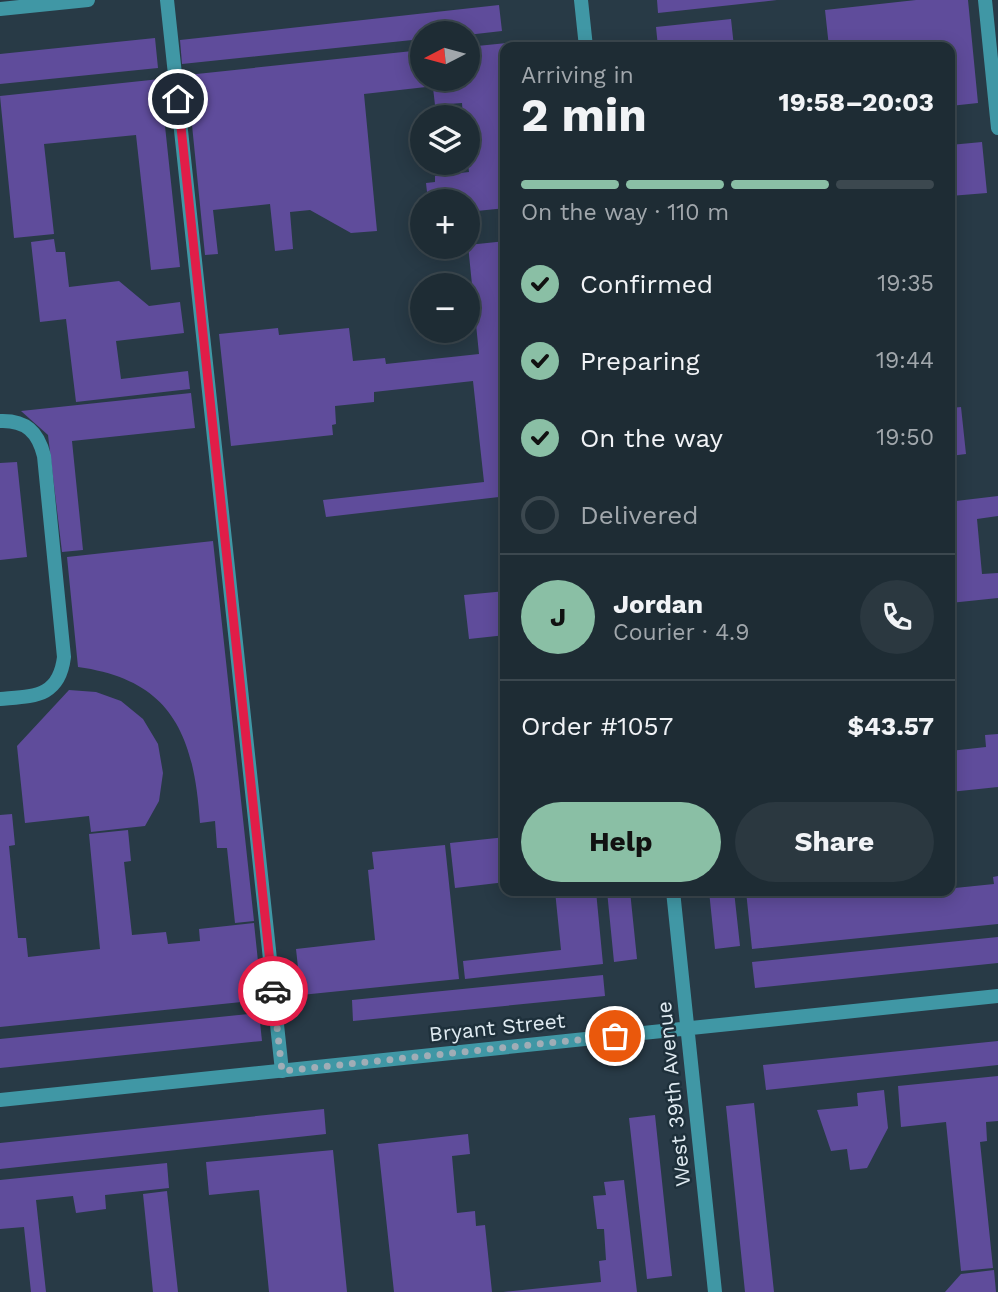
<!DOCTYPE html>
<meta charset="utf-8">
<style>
:root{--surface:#1e2c34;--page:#2b3840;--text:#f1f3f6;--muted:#a1a7ac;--line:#3c484f;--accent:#8abfa5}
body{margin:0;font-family:"Work Sans",sans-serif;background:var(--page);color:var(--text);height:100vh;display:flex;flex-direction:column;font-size:26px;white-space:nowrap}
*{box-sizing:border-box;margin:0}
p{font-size:23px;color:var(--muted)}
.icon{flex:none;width:38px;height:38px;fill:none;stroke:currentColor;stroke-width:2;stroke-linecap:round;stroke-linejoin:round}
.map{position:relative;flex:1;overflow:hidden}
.sheet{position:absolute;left:500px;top:42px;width:455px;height:854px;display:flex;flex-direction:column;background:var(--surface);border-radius:14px;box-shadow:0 4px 18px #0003,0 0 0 2px var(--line)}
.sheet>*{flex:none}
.needle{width:46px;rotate:264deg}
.fabs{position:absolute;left:410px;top:21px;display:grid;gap:14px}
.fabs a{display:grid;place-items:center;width:70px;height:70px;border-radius:50%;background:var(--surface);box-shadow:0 4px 18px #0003,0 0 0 2px var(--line);font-size:35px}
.pin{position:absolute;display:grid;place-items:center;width:60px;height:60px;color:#fff;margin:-30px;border:4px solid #fff;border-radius:50%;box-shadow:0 2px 7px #0007}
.courier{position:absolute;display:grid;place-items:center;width:70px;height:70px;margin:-35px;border:5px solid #e11d48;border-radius:50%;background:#fff;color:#222;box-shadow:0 2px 9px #0007}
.headline em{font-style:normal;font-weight:700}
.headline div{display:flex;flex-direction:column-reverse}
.headline{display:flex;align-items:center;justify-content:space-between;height:119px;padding:0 21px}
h1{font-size:46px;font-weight:700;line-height:52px}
.bar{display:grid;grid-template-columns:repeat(4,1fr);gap:10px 7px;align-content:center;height:84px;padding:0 21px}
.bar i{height:9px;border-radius:5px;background:var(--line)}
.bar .current{background:var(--accent)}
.bar p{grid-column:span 4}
.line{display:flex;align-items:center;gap:18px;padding:0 21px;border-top:2px solid var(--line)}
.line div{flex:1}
.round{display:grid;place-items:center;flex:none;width:74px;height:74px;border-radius:37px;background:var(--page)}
ol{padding:0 21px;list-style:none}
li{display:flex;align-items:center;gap:21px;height:77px}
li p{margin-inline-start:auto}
li .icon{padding:7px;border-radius:50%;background:var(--accent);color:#111;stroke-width:4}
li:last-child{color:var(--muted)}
li i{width:38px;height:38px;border:4px solid var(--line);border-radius:50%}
.action{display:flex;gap:14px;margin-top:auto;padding:14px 21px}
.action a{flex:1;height:80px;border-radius:42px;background:var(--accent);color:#111;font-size:28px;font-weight:700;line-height:80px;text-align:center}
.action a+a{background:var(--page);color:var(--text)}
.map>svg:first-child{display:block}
</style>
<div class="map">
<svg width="998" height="1292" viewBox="0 0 998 1292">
<rect width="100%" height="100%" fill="#283a46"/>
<!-- green -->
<path fill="#5f4c9b" d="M657,0H777L658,13Z
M916,0H968L978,103L950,106V47H829L825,10Z
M499,5L502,31L467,35V33H422V39L182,64L180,40Z
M731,19L734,47H658L656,27Z
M155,38L158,68L0,84V54Z
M507,43L508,47H506V208L467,212V201H428L426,183L435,182V176L469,172L467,155V117H463L462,103L435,105L432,79H467V47Z
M422,50V79H425L426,87L364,94L377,231L351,233L310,210L290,212L293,249L275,251L270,204L213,210L218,254L205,255L187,75Z
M160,79L180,267L151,270L136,135L44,144L54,234L14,238L0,96Z
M982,142L987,193L950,196V145Z
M54,239L56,252H65L69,287L119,281L149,306L180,302L184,333L116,341L121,379L188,371L190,389L76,402L66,319L40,322L31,242Z
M506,241V556L499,497L326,517L323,500L484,482L473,381L374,392V402L335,406L336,424L332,425L333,435L231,446L219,334L278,328L279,335L349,328L353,361L385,358L386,364L479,354L468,245Z
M191,393L195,428L72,441L83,550L62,552L48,435L21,411Z
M961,407L966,454L950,456V408Z
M950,460L956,501L998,496V516L977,519L982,574L998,573V598L950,603Z
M17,462L27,557L0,560V463Z
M213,541L254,921L235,923L227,848H217L215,821L200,823C194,736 173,680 78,667L67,557Z
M506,591V635L469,639L464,595Z
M69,690L96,692L121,701L143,719L158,744L163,773L159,801L145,826L91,832L89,816L25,823L17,746Z
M998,734V787L950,792V751L986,747L985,735Z
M12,814L15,845L9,846L18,938H26L28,957L100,949L89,834L128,830L131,861L124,862L132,935L166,932L168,944L200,941L199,929L254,923L262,1000L0,1027V815Z
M506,837V882L455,888L450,843Z
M445,845L459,979L301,995L296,949L375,940L368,870L374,869L372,852Z
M998,876V924L752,949L746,891H854L855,893L881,891L882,895L921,891H950V882H954L955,888L994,884L993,877Z
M555,891H596L603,964L465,979L463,961L561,950Z
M607,891H630L637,959L614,962Z
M709,891H734L740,946L715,949Z
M998,937V963L755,988L752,962Z
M603,975L605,996L353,1021L352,1000Z
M259,1013L262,1041L0,1068V1039Z
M998,1041V1065L766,1090L763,1065Z
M998,1076V1121L986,1122L987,1141L980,1142L993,1268L961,1271L946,1122L901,1127L898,1086Z
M884,1090L888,1128L867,1168L850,1170L847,1149L831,1151L817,1110L858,1106L857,1093Z
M754,1103L774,1292H745L726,1106Z
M324,1109L326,1134L0,1169V1143Z
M655,1115L672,1276L647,1279L629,1118Z
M468,1134L470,1154L452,1156L457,1213L475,1211L476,1226L485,1225L492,1292H394L378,1144Z
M333,1150L347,1292H269L259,1190L209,1195L206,1162Z
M167,1163L169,1188L105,1195L106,1209L76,1213L73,1196L36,1200L46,1292H31L24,1227L0,1229V1180Z
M624,1180L637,1292H503L601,1282L599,1261L606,1260L604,1229H597L593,1196L606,1195L604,1182Z
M167,1191L178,1292H153L143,1194Z
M994,1270L996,1292H945L961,1274Z"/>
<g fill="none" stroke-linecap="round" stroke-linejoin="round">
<!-- lane -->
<path stroke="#4097a5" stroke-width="14" d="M167,0L282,1071
M985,0L998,128
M0,421C26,420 38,432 44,456L64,657C59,698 33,696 0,699"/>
<!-- street -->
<path stroke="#4097a5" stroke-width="14" d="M581,0L586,47
M0,9L88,0
M673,891L715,1292
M0,1100L998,996"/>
</g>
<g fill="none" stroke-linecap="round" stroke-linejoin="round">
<!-- done -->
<path stroke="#a0adb6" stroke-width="7" stroke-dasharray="0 12.6" d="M273,991L282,1071L615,1036"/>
<!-- route -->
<path stroke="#e11d48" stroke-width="9" d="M178,99L273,991"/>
</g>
<g text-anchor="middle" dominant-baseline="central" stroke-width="5" stroke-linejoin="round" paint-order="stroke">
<!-- street labels -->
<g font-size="21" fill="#e0ebf2" stroke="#1e303b">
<text transform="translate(497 1027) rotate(-6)">Bryant Street</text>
<text transform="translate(673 1094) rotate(-96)">West 39th Avenue</text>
</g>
</g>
</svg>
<div class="fabs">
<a><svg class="needle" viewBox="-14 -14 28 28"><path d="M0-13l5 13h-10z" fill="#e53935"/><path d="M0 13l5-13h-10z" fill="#a1a7ac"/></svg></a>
<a><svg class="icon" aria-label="layers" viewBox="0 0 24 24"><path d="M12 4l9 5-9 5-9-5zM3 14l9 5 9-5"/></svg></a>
<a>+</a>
<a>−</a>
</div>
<div class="pin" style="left:615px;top:1036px;background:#ea580c"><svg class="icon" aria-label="bag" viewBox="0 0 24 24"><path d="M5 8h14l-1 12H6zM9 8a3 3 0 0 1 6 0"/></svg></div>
<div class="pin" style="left:178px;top:99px;background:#1f2937"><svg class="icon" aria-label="home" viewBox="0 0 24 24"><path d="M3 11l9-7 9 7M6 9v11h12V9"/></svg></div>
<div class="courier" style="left:273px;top:991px"><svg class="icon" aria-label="car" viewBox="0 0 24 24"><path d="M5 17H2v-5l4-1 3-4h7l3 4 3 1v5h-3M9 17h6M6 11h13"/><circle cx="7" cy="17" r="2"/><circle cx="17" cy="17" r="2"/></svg></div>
<section class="sheet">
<div class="headline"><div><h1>2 min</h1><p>Arriving in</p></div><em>19:58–20:03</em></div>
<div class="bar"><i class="current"></i><i class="current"></i><i class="current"></i><i></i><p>On the way · 110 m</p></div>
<ol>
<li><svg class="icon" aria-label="check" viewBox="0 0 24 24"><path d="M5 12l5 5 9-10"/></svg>Confirmed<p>19:35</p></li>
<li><svg class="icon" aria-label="check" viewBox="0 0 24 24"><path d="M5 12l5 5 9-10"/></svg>Preparing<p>19:44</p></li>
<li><svg class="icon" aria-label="check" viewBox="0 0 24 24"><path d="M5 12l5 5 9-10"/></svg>On the way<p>19:50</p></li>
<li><i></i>Delivered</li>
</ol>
<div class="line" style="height:126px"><b class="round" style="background:var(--accent);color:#111">J</b><div><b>Jordan</b><p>Courier · 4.9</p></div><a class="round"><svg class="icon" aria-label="phone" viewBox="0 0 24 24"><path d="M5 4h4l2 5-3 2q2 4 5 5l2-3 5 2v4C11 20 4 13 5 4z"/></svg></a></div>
<div class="line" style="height:91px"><div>Order #1057</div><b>$43.57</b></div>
<div class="action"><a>Help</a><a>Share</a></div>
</section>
</div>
